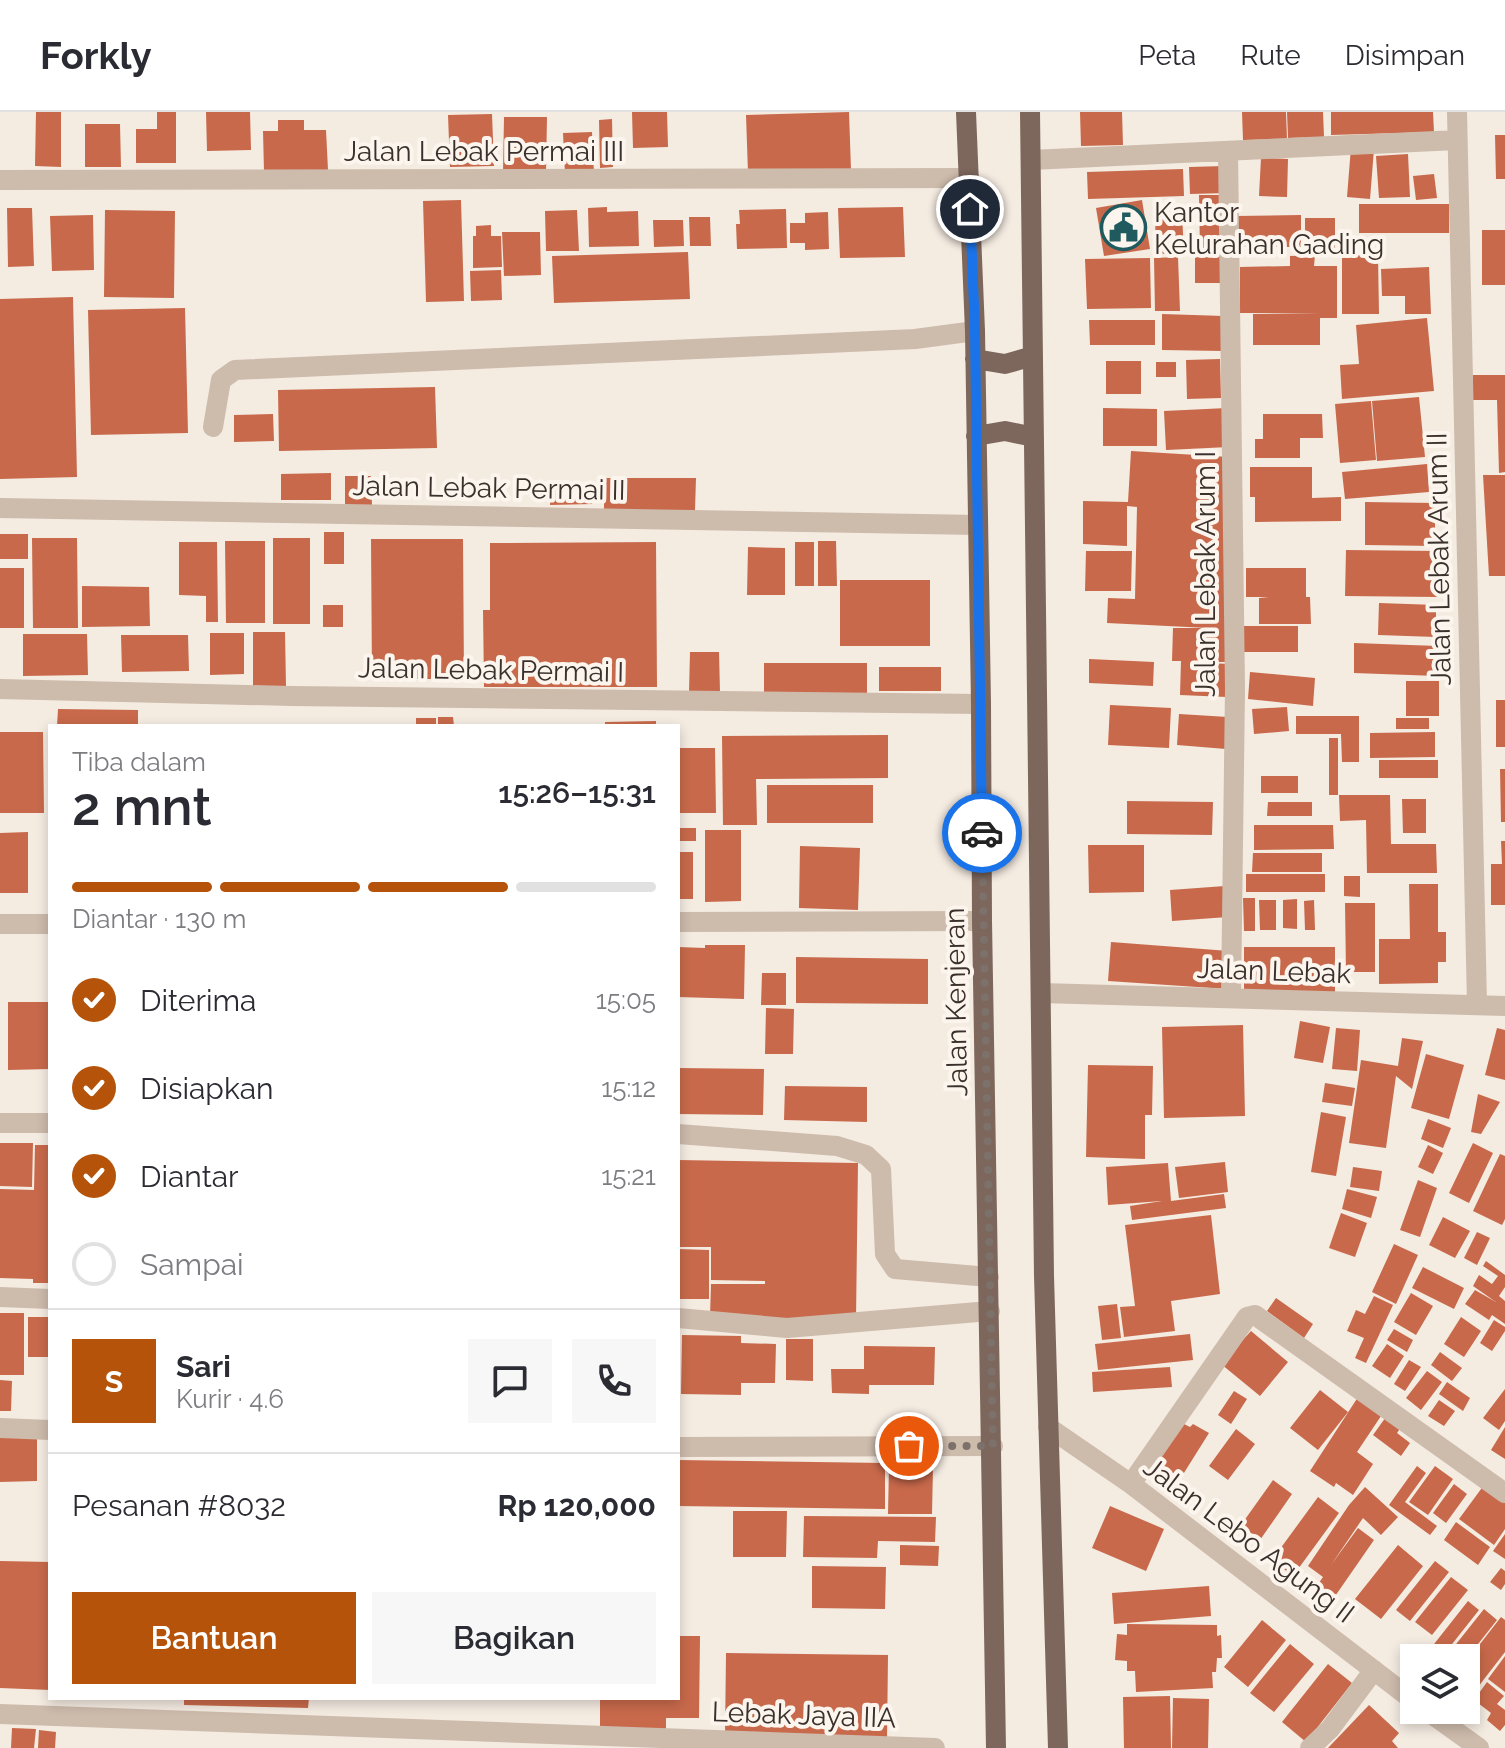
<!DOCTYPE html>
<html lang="id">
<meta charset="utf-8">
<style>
:root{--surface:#fff;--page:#f7f7f7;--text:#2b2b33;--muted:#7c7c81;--line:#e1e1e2;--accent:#b45309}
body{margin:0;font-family:Raleway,sans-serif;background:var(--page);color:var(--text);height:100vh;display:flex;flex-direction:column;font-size:30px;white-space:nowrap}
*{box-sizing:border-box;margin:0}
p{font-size:26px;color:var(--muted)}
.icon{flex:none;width:44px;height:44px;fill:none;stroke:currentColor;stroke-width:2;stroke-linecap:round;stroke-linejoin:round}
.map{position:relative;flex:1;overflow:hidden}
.sheet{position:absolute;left:48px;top:612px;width:632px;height:976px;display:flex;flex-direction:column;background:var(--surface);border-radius:0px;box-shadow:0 4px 12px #0003}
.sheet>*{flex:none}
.tools{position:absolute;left:1400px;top:1532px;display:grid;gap:16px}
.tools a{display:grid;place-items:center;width:80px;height:80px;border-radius:0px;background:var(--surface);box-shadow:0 4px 12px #0003;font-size:40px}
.pin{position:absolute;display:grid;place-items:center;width:68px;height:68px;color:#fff;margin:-34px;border:4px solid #fff;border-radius:50%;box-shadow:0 2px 8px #0007}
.courier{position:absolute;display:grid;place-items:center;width:80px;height:80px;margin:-40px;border:6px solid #1a73e8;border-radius:50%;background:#fff;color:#222;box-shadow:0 2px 10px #0007}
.headline em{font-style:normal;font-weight:600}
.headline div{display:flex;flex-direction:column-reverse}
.headline{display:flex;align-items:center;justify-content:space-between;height:136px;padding:0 24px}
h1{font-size:52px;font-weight:600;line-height:60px}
.bar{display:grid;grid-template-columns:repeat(4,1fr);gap:12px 8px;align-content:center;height:96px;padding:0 24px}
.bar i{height:10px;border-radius:6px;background:var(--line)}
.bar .on{background:var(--accent)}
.bar p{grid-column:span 4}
.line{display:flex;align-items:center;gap:20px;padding:0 24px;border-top:2px solid var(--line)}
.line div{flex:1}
.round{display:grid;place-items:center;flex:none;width:84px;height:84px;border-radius:0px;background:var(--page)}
ol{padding:0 24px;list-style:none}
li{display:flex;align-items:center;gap:24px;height:88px}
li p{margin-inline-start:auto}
li .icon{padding:8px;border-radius:50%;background:var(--accent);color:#fff;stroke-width:4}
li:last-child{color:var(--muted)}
li i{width:44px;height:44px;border:4px solid var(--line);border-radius:50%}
.action{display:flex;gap:16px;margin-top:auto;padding:16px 24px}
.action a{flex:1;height:92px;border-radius:0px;background:var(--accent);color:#fff;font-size:32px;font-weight:600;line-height:92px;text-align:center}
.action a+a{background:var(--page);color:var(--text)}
header{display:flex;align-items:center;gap:48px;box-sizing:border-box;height:112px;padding:0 40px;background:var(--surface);border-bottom:2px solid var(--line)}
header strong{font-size:38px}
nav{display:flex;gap:44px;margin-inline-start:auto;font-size:28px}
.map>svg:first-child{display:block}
</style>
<header>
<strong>Forkly</strong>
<nav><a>Peta</a><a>Rute</a><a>Disimpan</a></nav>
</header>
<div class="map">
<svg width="1505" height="1636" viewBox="0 0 1505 1636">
<rect width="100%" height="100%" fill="#f4ebe1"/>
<!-- building -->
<path fill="#c8694b" d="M36,0H61V55L35,54Z
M157,0H176V51H136V17H157Z
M206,0H250L251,38L207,39Z
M632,0H667L668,35L633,36Z
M849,0L851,58L748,61L746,3Z
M1080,0H1122L1123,33L1081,34Z
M1242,0H1286L1287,27L1243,28Z
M1287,0H1323L1324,25L1288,26Z
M1331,0H1433L1434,20L1331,23Z
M492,2L494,54L450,55L448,3Z
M504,5H547L546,60H503Z
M612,7L613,55L600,56L599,8Z
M278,8H304V18H326L328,58L264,60L263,19H278Z
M85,12H120L121,55H85Z
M592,20L594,61L565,62L563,21Z
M1495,23H1505V67H1496Z
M1351,35L1374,37L1370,87L1347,85Z
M1408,42L1410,85L1379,86L1376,44Z
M1261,46L1288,47L1287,85L1259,84Z
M1225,54L1227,81L1190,82L1189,55Z
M1183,57L1184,84L1088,87L1087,60Z
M1434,62L1437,86L1416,88L1413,64Z
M1199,83H1222L1223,138L1200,139Z
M461,88L464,189L426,190L423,89Z
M1142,88L1150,137L1104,144L1096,96Z
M1359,92H1449V121H1359Z
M607,95V100L638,99L639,134L589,135L588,96Z
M903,95L905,145L840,146L838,96Z
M7,96H32L34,154L8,155Z
M786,97L787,136L737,137L736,112H740L739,98Z
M105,98L175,99L174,186L104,185Z
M577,98L579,139H546L545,99Z
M828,100L829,137L805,138V131H790V111H805V101Z
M1182,102L1184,141L1156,142L1155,103Z
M93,103L94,158L52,159L50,104Z
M1301,103V135H1237L1236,104Z
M689,105H710L711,134H690Z
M1305,106H1335V141H1305Z
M653,108H683L684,134L654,135Z
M491,113V124H501L502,155L473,156V124H476V114Z
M1482,118H1505V173H1482Z
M502,120H540L541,163L504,164Z
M688,140L690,187L554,191L552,144Z
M1223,141V171H1195V142Z
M1315,143L1314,154H1337V206H1320V233H1253V202L1321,201H1240V155L1290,154V144Z
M1342,143H1378L1379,202H1342Z
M1178,145L1180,199H1155L1154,146Z
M1150,146L1151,196L1087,197L1085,147Z
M1429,155L1431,202H1405V184H1382L1381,157Z
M501,158L502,188L471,189L470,159Z
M73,185L77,365L0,367V187Z
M185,196L188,321L91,323L88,198Z
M1162,202L1224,204L1223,239L1162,238Z
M1427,206L1434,279L1342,287L1340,253L1359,252L1356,213Z
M1089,208H1155V233H1090Z
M1220,247L1221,286L1187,287L1186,248Z
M1106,249H1141V282H1106Z
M1156,250H1176V265H1156Z
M1473,263H1505V360L1499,361L1497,288H1473Z
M435,275L437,336L279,339L278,278Z
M1419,285L1425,345L1377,349L1372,289Z
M1371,289L1376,348L1340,351L1335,292Z
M1103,296L1157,297V334H1103Z
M1227,296L1229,335L1166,338L1164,299Z
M273,302L274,329L234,330V303Z
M1263,302H1322L1323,326H1300V346H1255V327H1263Z
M1131,339L1229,345L1228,550H1190L1229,552L1227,585L1180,583L1181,549H1172L1173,516H1208L1107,511L1108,486L1135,487L1137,395L1127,394V434L1083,432V389L1128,390Z
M1427,352L1429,380L1345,387L1342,360Z
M1250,355H1312V386L1341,385V409L1255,410V385H1250Z
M331,361V388H281V362Z
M1483,363H1505V464H1489Z
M345,364H371L372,393H345Z
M604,366H696L695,398H604Z
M551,371H591L592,392L550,393Z
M1365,390L1435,391V434L1365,433Z
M324,420H344V452H324Z
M0,422H28V447H0Z
M32,426H77L78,516H33Z
M273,426H310V512H273Z
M371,427H463L464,567H372Z
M225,429H265V511H226Z
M818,429H836L837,474H818Z
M179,430H217L218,510H206V484L179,483Z
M656,430L657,575H484L483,498H490V431Z
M795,430H814V474H795Z
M748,435L785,436V483H747Z
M1346,438L1437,439V485L1345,484Z
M1086,439H1132L1131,479H1085Z
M0,456H24V516H0Z
M1246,456H1306V485H1310L1311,512H1259V486L1269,485H1246Z
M840,468H930V534H840Z
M82,474L149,475L150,514L82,515Z
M1379,491L1436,493V525L1378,523Z
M323,493H343V515H323Z
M1242,514H1298V540H1242Z
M253,520H285L286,575H253Z
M210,521H244V562L210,563Z
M23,522H87L88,563L23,564Z
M121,523H188L189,559L122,560Z
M1354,531L1438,534L1437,564L1354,561Z
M690,540H719L720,580H689Z
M1089,547L1154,550L1153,574L1089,571Z
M764,551H867V586H764Z
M879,555H941V579H879Z
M1250,560L1315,566L1313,594L1248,587Z
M1406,569H1439V604H1406Z
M1496,588H1505V635H1496Z
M1110,593L1171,596L1169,636L1108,633Z
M1287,595L1289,619L1254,622L1252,597Z
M58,597L138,598V614H57Z
M1179,602L1228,605L1226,637L1177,633Z
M1296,604H1359V650H1342L1341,622H1296Z
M438,605H453L454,614H438Z
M416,606H436V614H416Z
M1396,606H1429V617H1396Z
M656,609V614H605V610Z
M0,620H43L44,701H0Z
M1435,620V645L1370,646V621Z
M888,623V666L756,667L757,713H723L722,624Z
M1329,626H1338V683H1329Z
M678,636H715L716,701H678Z
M1379,648H1438V666H1379Z
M1500,657H1505V710H1501Z
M1261,664H1298V681H1261Z
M767,673H873V711H767Z
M1339,683H1390L1391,732H1436L1437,761H1367L1366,708L1340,709Z
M1402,687H1426V721H1403Z
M1127,689L1213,690L1212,723L1127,722Z
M1268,690H1312V704H1267Z
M1254,713H1333L1334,737L1254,738Z
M678,716H696V729H678Z
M705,718H741V789L705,790Z
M28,720V781H0V721Z
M1501,729H1505V793H1491V752H1502Z
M1088,733H1144V780L1089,781Z
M800,734L860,736L858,798L799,796Z
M678,740H693V787H678Z
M1253,741H1322V760H1252Z
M1246,762H1325V780H1246Z
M1344,764H1360V785L1344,784Z
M1409,772H1438V820H1446V850H1438V871L1379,872V827H1410Z
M1225,774L1228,805L1172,809L1170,778Z
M1243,786H1255V819H1244Z
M1297,787V817L1283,816V788Z
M1259,788H1276V818H1260Z
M1314,788L1315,818H1305L1304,789Z
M1345,791H1375V860H1346Z
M1111,830L1229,839L1227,877L1108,869Z
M705,833H745L744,887L678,885V835L705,836Z
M1244,835H1335V885H1244Z
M796,845L928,847V892L796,891Z
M762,861H786V893H761Z
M8,890H50V957L8,958Z
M766,896L794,897L793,942H765Z
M1300,909L1330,915L1323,951L1294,946Z
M1243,913L1245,1004L1164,1006L1162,915Z
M1336,916L1360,918L1357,959L1332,957Z
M1497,916L1505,918V968L1485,963Z
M1402,926L1423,929L1412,977L1396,964L1386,1036L1349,1031L1361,948L1398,954Z
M1426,942L1464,953L1449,1007L1411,996Z
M1088,953L1153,954L1152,1003H1145V1047L1086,1045Z
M678,956L764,957L763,1003L678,1002Z
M1325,971L1355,976L1352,994L1322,990Z
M785,974L867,975V1010L784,1008Z
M1478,982L1500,990L1481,1022L1471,1020Z
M1321,1000L1346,1005L1336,1064L1311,1060Z
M1428,1007L1451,1016L1443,1036L1421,1027Z
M0,1031H33L32,1075L0,1074Z
M1473,1031L1493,1041L1469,1091L1449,1081Z
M35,1033H50V1171H33V1167L0,1166V1077L34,1078Z
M1428,1033L1443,1041L1433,1062L1418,1055Z
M1500,1042L1505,1044V1107L1502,1113L1473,1099Z
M678,1048L858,1051L856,1207L710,1205L711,1172H765V1169L711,1168V1135H678Z
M1225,1050L1228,1080L1179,1086L1175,1055Z
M1168,1051L1171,1089L1224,1082L1226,1096L1132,1108L1130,1094L1162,1089L1108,1093L1106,1055Z
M1353,1055L1382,1059L1379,1079L1350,1075Z
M1418,1068L1437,1076L1420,1125L1400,1118Z
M1347,1077L1377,1085L1371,1106L1342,1097Z
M1341,1101L1367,1111L1355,1145L1329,1136Z
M1211,1103L1220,1182L1171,1189L1175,1219L1124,1225L1120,1195L1135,1194L1125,1113Z
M1443,1105L1470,1119L1455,1146L1429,1133Z
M1477,1120L1490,1126L1477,1153L1464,1146Z
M1394,1132L1418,1143L1396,1192L1372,1180Z
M678,1137L709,1138V1187H678Z
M1486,1149L1505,1163V1175L1499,1184L1505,1189V1212L1492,1203L1489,1208L1465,1192L1475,1178L1496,1190L1473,1174L1479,1163L1492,1172L1498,1164L1483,1154Z
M1423,1155L1464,1176L1454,1197L1412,1176Z
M1411,1181L1433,1194L1416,1223L1394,1210Z
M1374,1184L1393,1193L1366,1251L1355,1246L1364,1226L1347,1219L1356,1198L1365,1202Z
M1276,1186L1313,1212L1304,1226L1267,1199Z
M1117,1192L1121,1226L1102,1228L1098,1194Z
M0,1201H24V1263H0Z
M28,1205H50V1245H28Z
M1461,1205L1481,1219L1464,1245L1444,1232Z
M1494,1208L1505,1215V1219L1492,1239L1480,1231Z
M1394,1217L1413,1228L1407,1240L1387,1228Z
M1251,1219L1288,1250L1260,1284L1221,1252Z
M1190,1222L1193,1248L1098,1258L1095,1232Z
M682,1223L741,1224V1231L776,1232L775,1271H741V1283L681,1282Z
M786,1227H813V1269L786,1268Z
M1387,1232L1404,1244L1390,1266L1372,1254Z
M864,1234L935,1235L934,1273H869V1282L832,1281L831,1257H864Z
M1440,1240L1462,1256L1452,1269L1431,1253Z
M1409,1248L1421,1255L1405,1279L1394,1272Z
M1170,1255L1172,1275L1093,1280L1092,1260Z
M1427,1259L1442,1270L1421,1298L1406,1286Z
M0,1268L12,1269L11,1299H0Z
M1447,1270L1470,1286L1463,1299L1439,1282Z
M1505,1277V1309L1499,1318L1483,1306Z
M1320,1278L1348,1300L1318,1338L1290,1316Z
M1234,1279L1247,1287L1231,1312L1218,1303Z
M1360,1282L1385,1298L1357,1340L1373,1352L1353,1383L1336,1371L1334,1375L1310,1359Z
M1439,1288L1455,1299L1444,1314L1428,1304Z
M1388,1302L1403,1312L1397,1321L1410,1331L1401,1344L1373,1323Z
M1178,1309L1190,1315L1193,1312L1209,1321L1172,1380L1140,1360Z
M1505,1315V1347L1491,1338Z
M1236,1317L1255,1332L1228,1368L1209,1354Z
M37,1324V1369L0,1370V1325Z
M678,1348L885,1351V1397L678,1394Z
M889,1354L933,1355L932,1402H888Z
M1417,1354L1426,1361L1405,1390L1437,1414L1430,1423L1389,1393Z
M1435,1354L1453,1367L1428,1403L1409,1390Z
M1273,1368L1292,1382L1260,1428L1241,1413Z
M1454,1372L1467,1382L1446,1411L1433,1401Z
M1484,1373L1505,1388V1417L1494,1433L1459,1407Z
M1365,1375L1398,1405L1381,1423L1363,1406L1331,1453L1358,1416L1374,1428L1331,1490L1314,1478L1323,1465L1308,1454L1349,1393Z
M1318,1385L1339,1401L1293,1464L1272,1448Z
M1110,1394L1164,1417L1146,1459L1092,1436Z
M733,1399H787L786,1445H733Z
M804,1404L936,1405L935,1430L878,1429L877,1446L803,1445Z
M1456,1410L1490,1435L1478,1453L1444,1428Z
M1505,1422V1447L1493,1439Z
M900,1433L939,1434L938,1454L900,1453Z
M1398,1433L1423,1454L1381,1507L1355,1487Z
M0,1449L50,1450V1578L0,1576Z
M1435,1449L1449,1460L1410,1509L1396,1498Z
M812,1454L886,1455L885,1497L812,1496Z
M1501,1456L1505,1459V1472L1501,1478L1490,1470Z
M1451,1465L1468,1478L1432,1523L1415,1510Z
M1209,1474L1211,1504L1114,1512L1112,1481Z
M1468,1489L1479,1498L1441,1546H1433L1427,1541Z
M1484,1497L1497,1508L1467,1546H1445Z
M1501,1505L1505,1508V1540L1478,1575L1466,1566V1550Z
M1262,1508L1286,1528L1248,1575L1224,1555Z
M1127,1512L1217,1513V1524L1221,1523L1222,1546H1217L1216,1560H1212L1213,1576L1136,1580L1135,1559H1127V1549L1115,1548L1117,1522L1127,1523Z
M678,1524H700L699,1606H666V1619L600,1618V1586H678Z
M1290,1532L1314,1552L1274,1600L1250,1581Z
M726,1541L888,1543L887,1628L725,1624Z
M1505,1544V1580L1488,1567Z
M1328,1552L1352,1571L1306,1630L1282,1610Z
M1487,1570L1504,1584L1497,1592L1505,1598V1613L1500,1619L1487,1608L1491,1601L1474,1588Z
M1170,1584L1171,1636H1124L1123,1585Z
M184,1586H309L308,1596L184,1593Z
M1173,1586L1209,1587L1208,1636H1172Z
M1369,1593L1399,1621L1392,1629L1398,1636H1328Z
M12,1616L36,1617L34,1636H11Z
M39,1618L56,1620L55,1636H38Z"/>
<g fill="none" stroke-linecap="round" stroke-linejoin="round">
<!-- minor -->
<path stroke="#cdbbac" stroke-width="20" d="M1457,0L1477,892
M1228,39L1235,577L1231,885
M1031,48L1457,28
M0,68L969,66
M213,315L221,268L235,258L915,227L975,219
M0,396L978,413
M0,577L291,584L981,592
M678,810L982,809
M0,812H50
M1041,881L1505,894
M0,1011H50
M678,1022L837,1034L866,1043L881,1057L885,1142L895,1157L989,1165
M0,1185L50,1187
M678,1206L787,1216L990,1199
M1048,1315L1131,1372L1414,1589
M0,1316L50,1318
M678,1335L993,1334
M1131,1372L1247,1205L1255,1203L1505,1381
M1426,1598L1479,1636
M0,1602L935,1636
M1310,1636L1330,1617L1374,1558"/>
<!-- major -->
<path stroke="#7d675c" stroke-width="20" d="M966,0L975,219L981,592L982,809L996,1636
M1030,0L1044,1164L1058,1636
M975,247L1005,252L1033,244
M976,324L1005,319L1034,325"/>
</g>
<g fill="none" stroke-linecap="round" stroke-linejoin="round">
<!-- done -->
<path stroke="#7c716b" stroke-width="8" stroke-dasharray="0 14.4" d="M909,1334H993L982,721"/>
<!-- route -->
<path stroke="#1a73e8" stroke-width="10" d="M970,97L975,219L982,721"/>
</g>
<!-- icons -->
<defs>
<symbol id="civic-ring" viewBox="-11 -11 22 22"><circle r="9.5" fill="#fbf5ee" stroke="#1f5a5e" stroke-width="1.5"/><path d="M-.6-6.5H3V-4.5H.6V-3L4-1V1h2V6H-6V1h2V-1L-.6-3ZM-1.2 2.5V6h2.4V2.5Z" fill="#1f5a5e"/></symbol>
</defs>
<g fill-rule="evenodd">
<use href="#civic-ring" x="1098" y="90" width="51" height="51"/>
</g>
<g text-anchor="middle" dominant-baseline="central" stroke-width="8" stroke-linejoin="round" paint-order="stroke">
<!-- street labels -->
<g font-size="28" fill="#3b302b" stroke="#fbf5ee">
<text x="484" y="39">Jalan Lebak Permai III</text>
<text transform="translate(489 376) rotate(1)">Jalan Lebak Permai II</text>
<text transform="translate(1439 447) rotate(-91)">Jalan Lebak Arum II</text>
<text transform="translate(1205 462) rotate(-90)">Jalan Lebak Arum I</text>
<text transform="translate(491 558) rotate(1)">Jalan Lebak Permai I</text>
<text transform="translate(1274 859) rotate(2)">Jalan Lebak</text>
<text transform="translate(956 890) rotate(-91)">Jalan Kenjeran</text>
<text transform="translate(1249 1428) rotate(37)">Jalan Lebo Agung II</text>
<text transform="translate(804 1603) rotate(2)">Lebak Jaya IIA</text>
</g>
<!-- poi labels -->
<g font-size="28" fill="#3b302b" stroke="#fbf5ee" text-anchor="start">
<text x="1154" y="100">Kantor<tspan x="1154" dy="32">Kelurahan Gading</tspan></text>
</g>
</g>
</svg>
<div class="tools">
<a><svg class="icon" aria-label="layers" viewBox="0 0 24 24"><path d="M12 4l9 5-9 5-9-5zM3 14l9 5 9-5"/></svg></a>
</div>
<div class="pin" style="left:909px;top:1334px;background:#ea580c"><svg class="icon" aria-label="bag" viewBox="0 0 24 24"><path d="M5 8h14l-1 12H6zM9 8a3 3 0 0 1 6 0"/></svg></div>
<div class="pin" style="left:970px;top:97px;background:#1f2937"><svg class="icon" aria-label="home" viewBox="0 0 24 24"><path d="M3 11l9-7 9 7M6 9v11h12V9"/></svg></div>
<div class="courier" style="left:982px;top:721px"><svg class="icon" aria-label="car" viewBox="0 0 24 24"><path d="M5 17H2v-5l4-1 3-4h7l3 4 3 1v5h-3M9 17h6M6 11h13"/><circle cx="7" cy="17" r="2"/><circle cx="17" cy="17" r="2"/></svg></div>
<section class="sheet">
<div class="headline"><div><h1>2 mnt</h1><p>Tiba dalam</p></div><em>15:26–15:31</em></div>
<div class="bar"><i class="on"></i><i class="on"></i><i class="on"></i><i></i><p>Diantar · 130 m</p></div>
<ol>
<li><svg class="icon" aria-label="check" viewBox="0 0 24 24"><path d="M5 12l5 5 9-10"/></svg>Diterima<p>15:05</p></li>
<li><svg class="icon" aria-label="check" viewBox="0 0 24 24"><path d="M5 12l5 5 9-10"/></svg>Disiapkan<p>15:12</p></li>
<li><svg class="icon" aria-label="check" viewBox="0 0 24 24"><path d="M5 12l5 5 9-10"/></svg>Diantar<p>15:21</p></li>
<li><i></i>Sampai</li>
</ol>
<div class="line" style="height:144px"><b class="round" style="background:var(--accent);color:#fff">S</b><div><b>Sari</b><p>Kurir · 4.6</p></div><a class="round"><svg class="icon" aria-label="chat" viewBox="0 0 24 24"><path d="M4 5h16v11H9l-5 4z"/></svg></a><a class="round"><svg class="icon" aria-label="phone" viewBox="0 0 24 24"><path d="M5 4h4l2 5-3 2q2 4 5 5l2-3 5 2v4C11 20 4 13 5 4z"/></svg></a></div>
<div class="line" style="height:104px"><div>Pesanan #8032</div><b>Rp 120,000</b></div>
<div class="action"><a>Bantuan</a><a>Bagikan</a></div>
</section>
</div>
